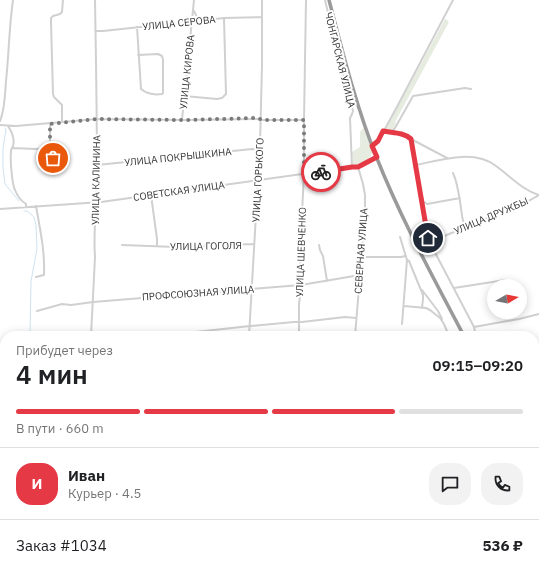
<!DOCTYPE html>
<html lang="ru">
<meta charset="utf-8">
<style>
:root{--surface:#fff;--page:#f2f2f2;--text:#202124;--muted:#757577;--line:#e0e0e0;--accent:#e63946}
body{margin:0;font-family:"IBM Plex Sans",sans-serif;background:var(--page);color:var(--text);height:100vh;display:flex;flex-direction:column;font-size:15px;white-space:nowrap}
*{box-sizing:border-box;margin:0}
p{font-size:13px;color:var(--muted)}
.icon{flex:none;width:22px;height:22px;fill:none;stroke:currentColor;stroke-width:2;stroke-linecap:round;stroke-linejoin:round}
.map{position:relative;flex:1;overflow:hidden}
.side{position:absolute;left:0px;top:331px;width:539px;height:248px;display:flex;flex-direction:column;background:var(--surface);border-radius:16px 16px 0 0;box-shadow:0 2px 10px #0003}
.side>*{flex:none}
.needle{width:26px;rotate:81deg}
.fabs{position:absolute;left:487px;top:279px;display:grid;gap:8px}
.fabs a{display:grid;place-items:center;width:40px;height:40px;border-radius:50%;background:var(--surface);box-shadow:0 2px 10px #0003;font-size:20px}
.pin{position:absolute;display:grid;place-items:center;width:34px;height:34px;color:#fff;margin:-17px;border:2px solid #fff;border-radius:50%;box-shadow:0 1px 4px #0007}
.courier{position:absolute;display:grid;place-items:center;width:40px;height:40px;margin:-20px;border:3px solid #e63946;border-radius:50%;background:#fff;color:#222;box-shadow:0 1px 5px #0007}
.headline em{font-style:normal;font-weight:600}
.headline div{display:flex;flex-direction:column-reverse}
.headline{display:flex;align-items:center;justify-content:space-between;height:68px;padding:0 16px}
h1{font-size:26px;font-weight:600;line-height:30px}
.bar{display:grid;grid-template-columns:repeat(4,1fr);gap:6px 4px;align-content:center;height:48px;padding:0 16px}
.bar i{height:5px;border-radius:3px;background:var(--line)}
.bar .on{background:var(--accent)}
.bar p{grid-column:span 4}
.line{display:flex;align-items:center;gap:10px;padding:0 16px;border-top:1px solid var(--line)}
.line div{flex:1}
.round{display:grid;place-items:center;flex:none;width:42px;height:42px;border-radius:16px;background:var(--page)}
.map>svg:first-child{display:block}
</style>
<div class="map">
<svg width="539" height="579" viewBox="0 0 539 579">
<rect width="100%" height="100%" fill="#fff"/>
<!-- green -->
<path fill="#e6ecdf" d="M446,19L449,22L395,122L396,124L391,131H386V129L445,19Z
M363,128L364,129L373,150C371,159 363,165 355,166L353,164L352,152L360,147V132Z"/>
<g fill="none" stroke-linecap="round" stroke-linejoin="round">
<!-- stream -->
<path stroke="#cfe2ee" stroke-width="1" d="M5,128L6,130L3,148V168L5,184L19,201
M24,211H27L34,217L36,225L37,249L31,281L30,336
M30,579L33,574"/>
<!-- minor -->
<path stroke="#d0d0d0" stroke-width="2" d="M325,0L337,50L353,111L352,114L350,118L352,167
M194,11L197,17L201,20
M137,27L141,89C147,94 155,95 162,94L163,93V60L162,56L158,54L138,55
M96,31H103L224,18L262,17
M184,96L217,99L222,98L226,94L224,18
M182,120L194,0
M0,121C5,109 5,94 6,81C9,54 9,27 13,0
M62,122V105L54,97L53,94L51,22V18L53,16L60,14L62,12L63,0
M50,124V141L55,173
M0,125L16,126L97,119L184,120L257,119L263,120H304
M8,126C12,132 15,139 13,146C11,150 11,148 11,152C10,159 12,184 15,190C17,195 21,201 26,204V206
M383,131C393,133 403,132 411,139L429,241L474,327L476,336
M391,132L395,128L413,96L465,88L471,89
M411,139L447,158
M373,146L380,138L398,105L453,0
M12,148L36,149L52,148
M97,165L252,149L260,150
M416,165C440,160 474,149 496,166C510,176 522,190 539,195L516,208L485,219L430,242
M453,173C458,184 459,196 461,208C462,215 462,222 466,227
M151,195L157,239V246
M421,200L427,204L460,198
M36,206C40,229 45,251 44,275L36,277
M0,209L101,202L352,167H358L376,158
M400,237L407,260L402,324
M122,245L176,247L254,244
M319,245L320,250L323,256L327,281
M361,257H401L405,256
M407,260L409,261L423,295V299L422,308
M454,288L505,280
M422,290L438,311L442,319
M404,306L426,308L430,310L440,318L444,324L449,336
M37,311L62,304L71,305L93,302L301,285L360,275
M474,327L519,319L539,314
M91,336L95,257C93,229 97,202 97,174C97,116 96,58 95,0
M159,336L250,326L294,322H302L345,317L356,318
M249,336L260,145L262,65V0
M299,336V304L301,289L300,252L304,174V120L306,0
M355,336L365,215V195L363,184L358,167
M534,361L539,360
M0,363L5,362
M534,403L539,401
M534,420L539,423
M0,422H5
M0,473C2,483 1,493 0,503C0,512 2,520 5,529
M534,491L539,498
M534,502L539,500
M534,530L539,529
M0,557H5
M165,574V579
M42,579L43,574
M79,579V574
M221,579L222,574
M323,579L324,574"/>
<!-- highway -->
<path stroke="#9a9a9a" stroke-width="3.5" d="M329,0C343,53 356,106 376,156C401,219 433,277 464,336
M534,469L539,478"/>
</g>
<g fill="none" stroke-linecap="round" stroke-linejoin="round">
<!-- done -->
<path stroke="#7a7a7a" stroke-width="4" stroke-dasharray="0 7.2" d="M53,158L50,141V124L97,119L184,120L257,118L263,120H304V174L321,172"/>
<!-- route -->
<path stroke="#e63946" stroke-width="5" d="M321,172L352,167H358L377,157L372,146L378,141L383,131C393,133 403,132 411,139L428,238"/>
</g>
<g text-anchor="middle" dominant-baseline="central" stroke-width="4" stroke-linejoin="round" paint-order="stroke">
<!-- street labels -->
<g font-size="10" fill="#333" stroke="#fff">
<text transform="translate(179 23) rotate(-6)">УЛИЦА СЕРОВА</text>
<text transform="translate(340 60) rotate(76)">ЧОНГАРСКАЯ УЛИЦА</text>
<text transform="translate(187 72) rotate(-84)">УЛИЦА КИРОВА</text>
<text transform="translate(178 157) rotate(-6)">УЛИЦА ПОКРЫШКИНА</text>
<text transform="translate(96 180) rotate(-89)">УЛИЦА КАЛИНИНА</text>
<text transform="translate(258 180) rotate(-87)">УЛИЦА ГОРЬКОГО</text>
<text transform="translate(179 191) rotate(-8)">СОВЕТСКАЯ УЛИЦА</text>
<text transform="translate(491 216) rotate(-23)">УЛИЦА ДРУЖБЫ</text>
<text transform="translate(206 246) rotate(-1)">УЛИЦА ГОГОЛЯ</text>
<text transform="translate(361 251) rotate(-86)">СЕВЕРНАЯ УЛИЦА</text>
<text transform="translate(301 252) rotate(-88)">УЛИЦА ШЕВЧЕНКО</text>
<text transform="translate(198 293) rotate(-4)">ПРОФСОЮЗНАЯ УЛИЦА</text>
</g>
</g>
</svg>
<div class="fabs">
<a><svg class="needle" viewBox="-14 -14 28 28"><path d="M0-13l5 13h-10z" fill="#e53935"/><path d="M0 13l5-13h-10z" fill="#757577"/></svg></a>
</div>
<div class="pin" style="left:53px;top:158px;background:#ea580c"><svg class="icon" aria-label="bag" viewBox="0 0 24 24"><path d="M5 8h14l-1 12H6zM9 8a3 3 0 0 1 6 0"/></svg></div>
<div class="pin" style="left:428px;top:238px;background:#1f2937"><svg class="icon" aria-label="home" viewBox="0 0 24 24"><path d="M3 11l9-7 9 7M6 9v11h12V9"/></svg></div>
<div class="courier" style="left:321px;top:172px"><svg class="icon" aria-label="bike" viewBox="0 0 24 24"><circle cx="6" cy="16" r="4"/><circle cx="18" cy="16" r="4"/><path d="M6 16l4-8h5l3 8M10 8l3 8H6M13 5h3"/></svg></div>
<section class="side">
<div class="headline"><div><h1>4 мин</h1><p>Прибудет через</p></div><em>09:15–09:20</em></div>
<div class="bar"><i class="on"></i><i class="on"></i><i class="on"></i><i></i><p>В пути · 660 m</p></div>
<div class="line" style="height:72px"><b class="round" style="background:var(--accent);color:#fff">И</b><div><b>Иван</b><p>Курьер · 4.5</p></div><a class="round"><svg class="icon" aria-label="chat" viewBox="0 0 24 24"><path d="M4 5h16v11H9l-5 4z"/></svg></a><a class="round"><svg class="icon" aria-label="phone" viewBox="0 0 24 24"><path d="M5 4h4l2 5-3 2q2 4 5 5l2-3 5 2v4C11 20 4 13 5 4z"/></svg></a></div>
<div class="line" style="height:52px"><div>Заказ #1034</div><b>536 ₽</b></div>
</section>
</div>
